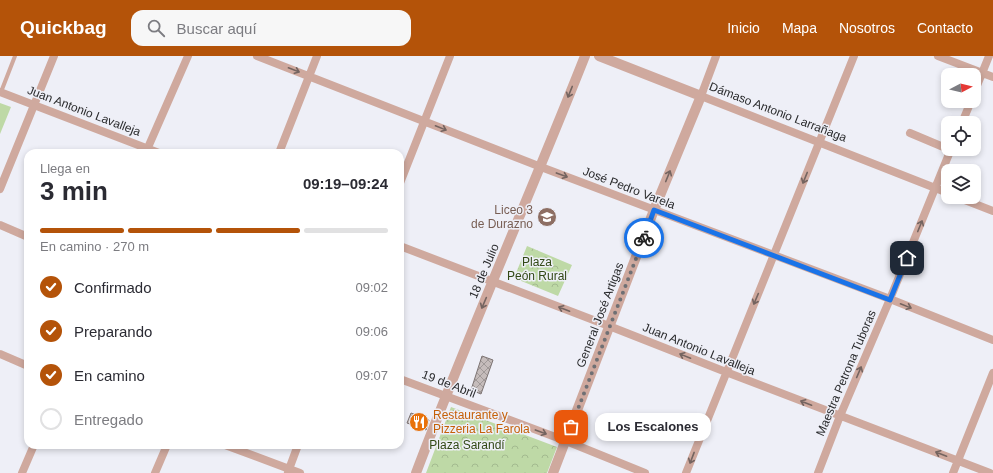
<!DOCTYPE html>
<html lang="es">
<meta charset="utf-8">
<style>
:root{--surface:#fff;--page:#f7f7f7;--text:#2b2b33;--muted:#7c7c81;--line:#e1e1e2;--accent:#b45309}
body{margin:0;font-family:Helvetica,sans-serif;background:var(--page);color:var(--text);height:100vh;display:flex;flex-direction:column;font-size:15px;white-space:nowrap}
*{box-sizing:border-box;margin:0}
p{font-size:13px;color:var(--muted)}
.icon{flex:none;width:22px;height:22px;fill:none;stroke:currentColor;stroke-width:2;stroke-linecap:round;stroke-linejoin:round}
.map{position:relative;flex:1;overflow:hidden}
.drawer{position:absolute;left:24px;top:93px;width:380px;height:300px;display:flex;flex-direction:column;background:var(--surface);border-radius:12px;box-shadow:0 2px 6px #0003}
.drawer>*{flex:none}
.needle{width:26px;rotate:83deg}
.buttons{position:absolute;left:941px;top:12px;display:grid;gap:8px}
.buttons a{display:grid;place-items:center;width:40px;height:40px;border-radius:8px;background:var(--surface);box-shadow:0 2px 6px #0003;font-size:20px}
.pin{position:absolute;display:grid;place-items:center;width:34px;height:34px;color:#fff;margin:-17px;border-radius:8px;box-shadow:0 2px 6px #0006}
.courier{position:absolute;display:grid;place-items:center;width:40px;height:40px;margin:-20px;border:3px solid #1a73e8;border-radius:50%;background:#fff;color:#222;box-shadow:0 1px 5px #0007}
.bubble{position:absolute;height:28px;border-radius:12px;background:var(--surface);box-shadow:0 2px 6px #0003;font-size:13px;font-weight:700;line-height:28px;text-align:center}
.summary em{font-style:normal;font-weight:700}
.summary div{display:flex;flex-direction:column-reverse}
.summary{display:flex;align-items:center;justify-content:space-between;height:68px;padding:0 16px}
h1{font-size:26px;font-weight:700;line-height:30px}
.bar{display:grid;grid-template-columns:repeat(4,1fr);gap:6px 4px;align-content:center;height:48px;padding:0 16px}
.bar i{height:5px;border-radius:3px;background:var(--line)}
.bar .selected{background:var(--accent)}
.bar p{grid-column:span 4}
ol{padding:0 16px;list-style:none}
li{display:flex;align-items:center;gap:12px;height:44px}
li p{margin-inline-start:auto}
li .icon{padding:4px;border-radius:50%;background:var(--accent);color:#fff;stroke-width:4}
li:last-child{color:var(--muted)}
li i{width:22px;height:22px;border:2px solid var(--line);border-radius:50%}
header{display:flex;align-items:center;gap:24px;box-sizing:border-box;height:56px;padding:0 20px;background:var(--accent);color:#fff}
header strong{font-size:19px}
nav{display:flex;gap:22px;margin-inline-start:auto;font-size:14px}
.search{width:280px;height:36px;background:var(--page);display:flex;align-items:center;gap:10px;box-sizing:border-box;padding:0 14px;border-radius:12px;color:var(--muted);font-size:15px}
.map>svg:first-child{display:block}
</style>
<header>
<strong>Quickbag</strong>
<div class="search"><svg class="icon" aria-label="search" viewBox="0 0 24 24"><circle cx="10" cy="10" r="6"/><path d="M15 15l6 6"/></svg>Buscar aquí</div>
<nav><a>Inicio</a><a>Mapa</a><a>Nosotros</a><a>Contacto</a></nav>
</header>
<div class="map">
<svg width="993" height="417" viewBox="0 0 993 417">
<defs>
<pattern id="forest-crowns" width="20" height="18" patternUnits="userSpaceOnUse"><rect width="20" height="18" fill="#bed9a6"/><path d="M2 6a3 3 0 1 1 6 0M12 15a3 3 0 1 1 6 0" fill="none" stroke="#a3ba8f"/></pattern>
<pattern id="building-cross-hatch" width="8" height="8" patternUnits="userSpaceOnUse"><rect width="8" height="8" fill="#c5bcbb"/><path d="M0 0l8 8M0 8l8-8" fill="none" stroke="#a09998"/></pattern>
</defs>
<rect width="100%" height="100%" fill="#eeeff7"/>
<!-- forest -->
<path fill="url(#forest-crowns)" d="M527,190L572,209L558,240L514,222Z
M451,351L557,391L547,417H426Z"/>
<!-- pitch -->
<path fill="#bed9a6" d="M0,47L11,51L0,78Z"/>
<!-- building -->
<path fill="url(#building-cross-hatch)" stroke="#7c7372" d="M482,300L493,304L481,338L471,334Z
M411,357L429,364L426,374L407,367Z"/>
<g fill="none" stroke-linecap="round" stroke-linejoin="round">
<!-- service -->
<path stroke="#cfa99e" stroke-width="4" d="M1,36L15,0"/>
<!-- minor -->
<path stroke="#cfa99e" stroke-width="8" d="M257,0L541,111L890,243L993,284
M716,0L701,40L948,137
M938,0L993,21
M0,36L159,97
M974,37L989,0
M962,67L971,45
M910,77L948,93
M146,96L188,0
M279,97L317,0
M400,127L450,0
M0,133L54,0
M957,141L993,155
M0,169L28,181
M400,190L609,270L726,316L990,417
M0,298L28,310
M400,323L566,385L645,417
M225,389L300,417
M288,416L298,389
M22,417L34,389
M155,417L167,389
M686,417L854,0
M818,417L840,360L890,243L951,93
M953,417L993,317"/>
<!-- tertiary -->
<path stroke="#cfa99e" stroke-width="10" d="M416,417C469,277 530,139 585,0
M553,417L654,154L701,40L599,0"/>
</g>
<!-- one-way arrows -->
<defs><path id="oneway-shaft" d="M-6 0H5M1.5-3L5.5 0L1.5 3" fill="none" stroke-width="1.6" stroke-linecap="round" stroke-linejoin="round"/></defs>
<g stroke="#746460">
<use href="#oneway-shaft" transform="translate(294 14) rotate(21)"/>
<use href="#oneway-shaft" transform="translate(570 36) rotate(112)"/>
<use href="#oneway-shaft" transform="translate(441 72) rotate(22)"/>
<use href="#oneway-shaft" transform="translate(562 119) rotate(20)"/>
<use href="#oneway-shaft" transform="translate(668 120) rotate(-68)"/>
<use href="#oneway-shaft" transform="translate(805 122) rotate(112)"/>
<use href="#oneway-shaft" transform="translate(920 170) rotate(-68)"/>
<use href="#oneway-shaft" transform="translate(756 243) rotate(113)"/>
<use href="#oneway-shaft" transform="translate(484 247) rotate(113)"/>
<use href="#oneway-shaft" transform="translate(906 250) rotate(22)"/>
<use href="#oneway-shaft" transform="translate(564 253) rotate(-159)"/>
<use href="#oneway-shaft" transform="translate(685 300) rotate(-158)"/>
<use href="#oneway-shaft" transform="translate(859 316) rotate(-67)"/>
<use href="#oneway-shaft" transform="translate(806 347) rotate(-159)"/>
<use href="#oneway-shaft" transform="translate(541 376) rotate(20)"/>
<use href="#oneway-shaft" transform="translate(941 398) rotate(-159)"/>
<use href="#oneway-shaft" transform="translate(692 402) rotate(111)"/>
</g>
<g fill="none" stroke-linecap="round" stroke-linejoin="round">
<!-- done -->
<path stroke="#6f7074" stroke-width="4" stroke-dasharray="0 7.2" d="M571,371L644,182"/>
<!-- route -->
<path stroke="#1a73e8" stroke-width="5" d="M644,182L654,154L890,244L907,202"/>
</g>
<!-- icons -->
<defs>
<symbol id="school-disc" viewBox="-11 -11 22 22"><circle r="9.5" fill="#8d6e63" stroke="#eeeff7"/><path d="M0-5L7-2L0 1L-7-2ZM-4 1L0 2.5L4 1V4Q0 6-4 4Z" fill="#fff"/></symbol>
<symbol id="restaurant-disc" viewBox="-11 -11 22 22"><circle r="9.5" fill="#e8710a" stroke="#eeeff7"/><path d="M-5-6h1v4h1v-4h1v4h1v-4h1v5L-1.5 .5V6h-2V.5L-5-1ZM5-6V6H3V1.5H1.5Q1.5-4 5-6Z" fill="#fff"/></symbol>
</defs>
<g fill-rule="evenodd">
<use href="#school-disc" x="536" y="150" width="22" height="22"/>
<use href="#restaurant-disc" x="408" y="355" width="22" height="22"/>
</g>
<g text-anchor="middle" dominant-baseline="central" stroke-width="3" stroke-linejoin="round" paint-order="stroke">
<!-- street labels -->
<g font-size="12" fill="#2a2b2d" stroke="#eeeff7">
<text transform="translate(84 55) rotate(21)">Juan Antonio Lavalleja</text>
<text transform="translate(778 56) rotate(21)">Dámaso Antonio Larrañaga</text>
<text transform="translate(629 132) rotate(21)">José Pedro Varela</text>
<text transform="translate(484 215) rotate(-67)">18 de Julio</text>
<text transform="translate(600 259) rotate(-69)">General José Artigas</text>
<text transform="translate(699 293) rotate(22)">Juan Antonio Lavalleja</text>
<text transform="translate(846 317) rotate(-67)">Maestra Petrona Tuboras</text>
<text transform="translate(449 328) rotate(21)">19 de Abril</text>
</g>
<!-- education labels -->
<g font-size="12" fill="#785e54" stroke="#eeeff7" text-anchor="end">
<text x="533" y="154">Liceo 3<tspan x="533" dy="14">de Durazno</tspan></text>
</g>
<!-- park labels -->
<g font-size="12" fill="#324916" stroke="#eeeff7">
<text x="537" y="206">Plaza<tspan x="537" dy="14">Peón Rural</tspan></text>
<text x="467" y="389">Plaza Sarandí</text>
</g>
<!-- food labels -->
<g font-size="12" fill="#c56008" stroke="#eeeff7" text-anchor="start">
<text x="433" y="359">Restaurante y<tspan x="433" dy="14">Pizzeria La Farola</tspan></text>
</g>
</g>
</svg>
<div class="buttons">
<a><svg class="needle" viewBox="-14 -14 28 28"><path d="M0-13l5 13h-10z" fill="#e53935"/><path d="M0 13l5-13h-10z" fill="#7c7c81"/></svg></a>
<a><svg class="icon" aria-label="locate" viewBox="0 0 24 24"><circle cx="12" cy="12" r="6"/><path d="M12 2v4M12 18v4M2 12h4M18 12h4"/></svg></a>
<a><svg class="icon" aria-label="layers" viewBox="0 0 24 24"><path d="M12 4l9 5-9 5-9-5zM3 14l9 5 9-5"/></svg></a>
</div>
<div class="pin" style="left:571px;top:371px;background:#ea580c"><svg class="icon" aria-label="bag" viewBox="0 0 24 24"><path d="M5 8h14l-1 12H6zM9 8a3 3 0 0 1 6 0"/></svg></div>
<div class="pin" style="left:907px;top:202px;background:#1f2937"><svg class="icon" aria-label="home" viewBox="0 0 24 24"><path d="M3 11l9-7 9 7M6 9v11h12V9"/></svg></div>
<div class="courier" style="left:644px;top:182px"><svg class="icon" aria-label="bike" viewBox="0 0 24 24"><circle cx="6" cy="16" r="4"/><circle cx="18" cy="16" r="4"/><path d="M6 16l4-8h5l3 8M10 8l3 8H6M13 5h3"/></svg></div>
<div class="bubble" style="left:595px;top:357px;width:116px">Los Escalones</div>
<section class="drawer">
<div class="summary"><div><h1>3 min</h1><p>Llega en</p></div><em>09:19–09:24</em></div>
<div class="bar"><i class="selected"></i><i class="selected"></i><i class="selected"></i><i></i><p>En camino · 270 m</p></div>
<ol>
<li><svg class="icon" aria-label="check" viewBox="0 0 24 24"><path d="M5 12l5 5 9-10"/></svg>Confirmado<p>09:02</p></li>
<li><svg class="icon" aria-label="check" viewBox="0 0 24 24"><path d="M5 12l5 5 9-10"/></svg>Preparando<p>09:06</p></li>
<li><svg class="icon" aria-label="check" viewBox="0 0 24 24"><path d="M5 12l5 5 9-10"/></svg>En camino<p>09:07</p></li>
<li><i></i>Entregado</li>
</ol>
</section>
</div>
